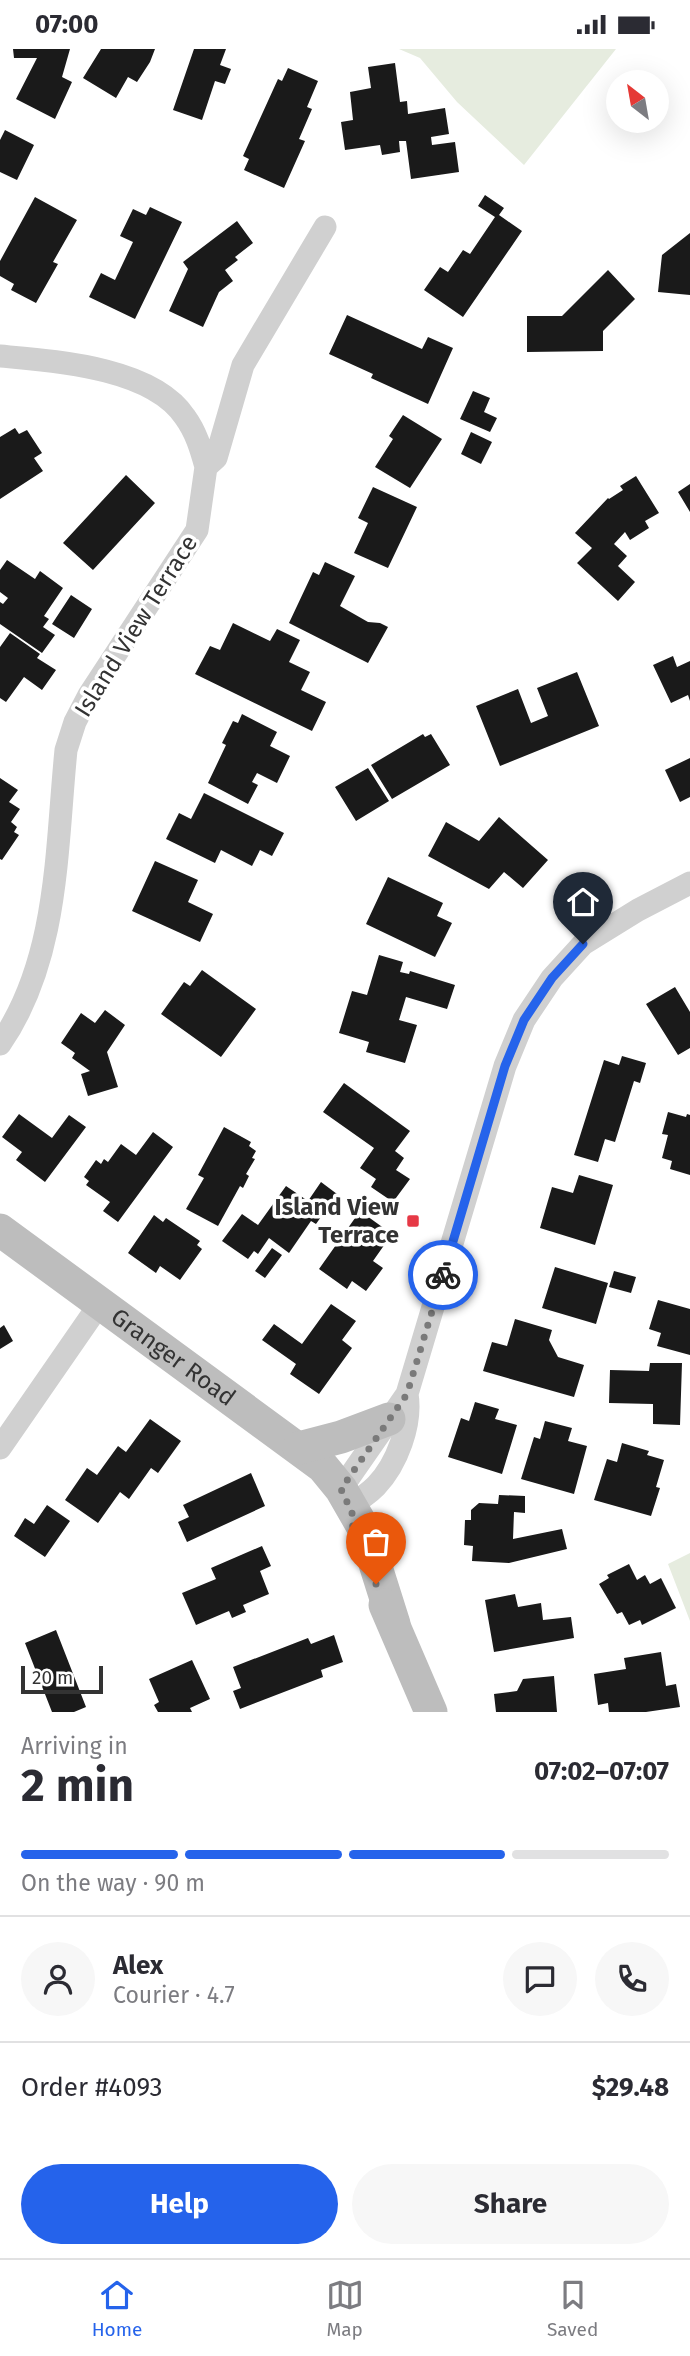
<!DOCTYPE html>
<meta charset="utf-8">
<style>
:root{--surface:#fff;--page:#f7f7f7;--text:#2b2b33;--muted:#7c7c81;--line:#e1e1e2;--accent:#2563eb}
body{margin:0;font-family:"Fira Sans",sans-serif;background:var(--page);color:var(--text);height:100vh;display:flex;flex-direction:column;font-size:26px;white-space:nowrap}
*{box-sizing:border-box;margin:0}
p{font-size:23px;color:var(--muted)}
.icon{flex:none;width:38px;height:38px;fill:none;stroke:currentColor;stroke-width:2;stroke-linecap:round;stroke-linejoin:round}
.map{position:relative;height:1663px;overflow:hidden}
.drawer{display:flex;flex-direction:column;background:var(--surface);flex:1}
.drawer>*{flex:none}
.needle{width:46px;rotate:329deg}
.tools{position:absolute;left:606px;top:21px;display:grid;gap:14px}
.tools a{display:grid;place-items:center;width:63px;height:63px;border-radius:50%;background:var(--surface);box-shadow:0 7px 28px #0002;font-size:35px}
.scale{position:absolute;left:21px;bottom:18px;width:82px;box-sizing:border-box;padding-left:7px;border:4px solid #333;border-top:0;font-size:19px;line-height:24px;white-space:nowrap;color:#333;-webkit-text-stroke:5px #fff;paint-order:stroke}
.pin{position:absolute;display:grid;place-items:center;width:60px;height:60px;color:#fff;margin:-72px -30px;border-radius:50% 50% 50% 0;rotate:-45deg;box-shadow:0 0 7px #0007}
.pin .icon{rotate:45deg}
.courier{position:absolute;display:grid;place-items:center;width:70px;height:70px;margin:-35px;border:5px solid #2563eb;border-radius:50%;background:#fff;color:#222;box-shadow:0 2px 9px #0007}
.overview em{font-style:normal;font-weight:700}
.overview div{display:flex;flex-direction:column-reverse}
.overview{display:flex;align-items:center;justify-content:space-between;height:119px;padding:0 21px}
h1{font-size:46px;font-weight:700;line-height:52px}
.bar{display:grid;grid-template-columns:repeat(4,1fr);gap:10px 7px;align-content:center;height:84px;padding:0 21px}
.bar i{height:9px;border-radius:5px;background:var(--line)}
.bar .selected{background:var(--accent)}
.bar p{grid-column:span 4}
.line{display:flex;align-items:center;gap:18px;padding:0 21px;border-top:2px solid var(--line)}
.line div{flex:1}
.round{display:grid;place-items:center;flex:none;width:74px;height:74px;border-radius:37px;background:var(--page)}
.cta{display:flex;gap:14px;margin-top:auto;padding:14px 21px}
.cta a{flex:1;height:80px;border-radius:42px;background:var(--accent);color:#fff;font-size:28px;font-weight:700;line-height:80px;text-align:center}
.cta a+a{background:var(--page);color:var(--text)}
.status{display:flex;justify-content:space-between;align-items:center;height:49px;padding:0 35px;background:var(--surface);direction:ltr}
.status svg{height:19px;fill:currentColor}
.tabs{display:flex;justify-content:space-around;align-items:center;height:98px;border-top:2px solid var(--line);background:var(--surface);font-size:19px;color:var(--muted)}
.tabs a{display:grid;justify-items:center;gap:4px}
.tabs .selected{color:var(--accent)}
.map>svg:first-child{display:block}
</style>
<div class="status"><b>07:00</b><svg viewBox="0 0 49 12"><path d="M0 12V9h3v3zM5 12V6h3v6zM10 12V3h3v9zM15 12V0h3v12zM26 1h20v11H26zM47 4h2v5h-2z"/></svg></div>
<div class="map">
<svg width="690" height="1663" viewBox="0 0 690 1663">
<rect width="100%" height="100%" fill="#fff"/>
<!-- green -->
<path fill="#e6ecdf" d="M399,0H616L524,116L457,53L420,9Z
M690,1504V1572L668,1515Z"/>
<!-- building -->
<path fill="#1a1a1a" d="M13,0H70L62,28L72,33L55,70L16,50L37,9H14Z
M101,0H155L150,13L137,33L128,28L116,49L83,29Z
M194,0H226L220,16L231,20L225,35L215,32L202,71L173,61Z
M395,14L400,53L407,52L408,65L445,59L449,85L431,88L432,96L455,93L459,123L411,130L406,92H399L400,103L382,106L380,96L345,101L341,73L353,71L350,43L371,39L368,18Z
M288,19L318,32L307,58L312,60L299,90L305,92L284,139L244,121L249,110L243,107L278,30L282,32Z
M5,81L34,96L17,131L0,123V91Z
M485,146L504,159L499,166L522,182L463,268L424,241L440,218L448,223L463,201L470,205L495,168L478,157Z
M35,148L77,171L53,213L58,215L36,254L11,241L14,235L0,227V212Z
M150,158L182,173L135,270L89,248L101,224L115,231L133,193L120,187L133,160L146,166Z
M237,172L253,194L235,208L238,211L225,221L233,232L219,243L203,278L169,262L188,220L183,213Z
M690,184V246L658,243L662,206Z
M608,221L635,250L603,282V302L527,303V267H562Z
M347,266L422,300L428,288L453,299L428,355L371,329L373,325L329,305Z
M473,342L490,349L484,363L497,369L490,383L460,370Z
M403,366L442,390L410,439L375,418L393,390L389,387Z
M15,379L19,385L27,381L42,404L34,409L43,422L0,450V388Z
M471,383L492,393L481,415L461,405Z
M126,426L155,454L93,521L63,494Z
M636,427L659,464L645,472L649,479L630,491L625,483L614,495L627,507L618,517L635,533L618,552L577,514L592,499L575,484L608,449L609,450L623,441L620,437Z
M690,435V463L678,443Z
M373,438L417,458L388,519L354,504L368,474L358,469Z
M7,511L35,530L40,522L63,539L44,567L49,570L43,578L55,586L42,604L0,575V553L3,555L8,549L0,543V521Z
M325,513L355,527L340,557L368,573L380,574L388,578L368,614L289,574L313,523L319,526Z
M71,546L92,560L74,589L52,575Z
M233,574L270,592L277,580L300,591L289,613L310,623L301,641L326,653L312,682L195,625L210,597L220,601Z
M10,584L40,605L37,609L56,621L42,641L24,628L6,653L0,649V598Z
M673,607L677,618L690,612V652L688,646L671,654L653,616Z
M577,623L599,677L500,717L476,657L518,640L531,674L548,667L537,639Z
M242,665L277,683L270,697L290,707L277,734L257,724L252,733L258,736L248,755L208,734L226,696L222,694L233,672L238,674Z
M423,685L425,688L431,685L450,716L392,750L371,716Z
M690,709V748L680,753L665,721Z
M368,719L389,752L356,772L335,738Z
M0,729L18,741L9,753L20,760L11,773L17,778L14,783L19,786L2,811L0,810Z
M204,744L284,784L272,807L260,801L252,817L221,801L215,814L166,790L179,764L191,770Z
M499,768L548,811L523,839L504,823L489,840L428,807L446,773L479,792Z
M155,812L198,831L188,853L213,865L200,893L132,862Z
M388,828L443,854L437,867L452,874L435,908L366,875Z
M379,906L403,913L400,923L409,925L410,922L455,936L447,960L406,948L399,971L417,976L405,1014L366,1003L369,993L339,984L352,942L367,946Z
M202,921L256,960L221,1008L161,965L184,933L190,937Z
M675,938L690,963V999L678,1006L646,955Z
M105,961L125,976L107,1003L118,1038L88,1047L81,1025L90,1022L72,1009L75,1004L61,994L81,964L95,974Z
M622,1007L646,1014L640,1034L634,1032L615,1093L605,1090L598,1113L574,1106L604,1011L619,1016Z
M344,1034L410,1082L395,1102L404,1109L396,1121L410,1130L393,1153L371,1138L376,1130L360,1119L374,1099L323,1063Z
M668,1063L686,1068L687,1065L690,1066V1126L670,1120L672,1112L662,1109L668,1086L662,1085Z
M19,1065L52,1089L69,1066L86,1078L45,1133L16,1111L22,1103L2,1088Z
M224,1078L251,1093L249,1097L256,1102L252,1109L255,1110L246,1125L249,1127L243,1139L240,1137L218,1177L186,1160L204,1129L198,1126Z
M153,1083L173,1098L118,1173L103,1162L110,1153L86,1136L89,1132L84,1128L96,1111L101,1115L104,1110L108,1113L121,1095L136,1106Z
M579,1126L613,1136L595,1196L540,1179L552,1138L573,1144Z
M321,1133L337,1145L316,1175L311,1172L289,1204L269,1189L258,1205L254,1202L248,1210L222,1192L242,1165L258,1176L286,1137L308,1152Z
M360,1162L392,1185L373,1212L383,1219L366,1242L352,1232L347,1240L319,1220Z
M154,1166L163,1173L166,1169L200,1192L197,1196L202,1200L180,1231L160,1217L156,1224L128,1204Z
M272,1199L282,1206L265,1229L255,1222Z
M555,1218L608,1234L596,1275L542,1259Z
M614,1222L636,1228L631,1244L609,1238Z
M658,1251L690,1260V1306L657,1297L661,1284L649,1280Z
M331,1255L356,1272L342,1291L352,1299L319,1345L290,1325L296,1315L262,1291L274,1275L302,1295Z
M515,1270L552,1281L549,1291L558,1308L584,1316L574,1348L483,1322L492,1293L507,1297Z
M4,1276L13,1292L0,1300V1279Z
M650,1314H682L680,1376L653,1375V1355L609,1354L610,1321L649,1322Z
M475,1353L499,1360L495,1370L517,1376L502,1425L448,1408L461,1369L469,1372Z
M150,1370L181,1392L158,1424L151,1419L129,1450L120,1443L98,1474L65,1451L87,1419L97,1426L118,1397L126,1403Z
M545,1372L572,1379L568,1392L587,1397L574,1445L521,1430L534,1388L540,1390Z
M622,1394L649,1402L647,1406L664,1411L656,1438L660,1439L651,1467L594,1451L607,1410L617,1413Z
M251,1424L265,1457L187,1493L178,1473L189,1468L183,1456Z
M499,1446L525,1447V1464L514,1463L513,1490L562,1480L567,1500L509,1514L472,1512L473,1497L464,1496L465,1471H471V1461L479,1454L498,1455Z
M47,1456L70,1472L45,1508L14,1487L25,1469L34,1475Z
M262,1497L271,1517L260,1522L269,1545L243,1556L246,1563L232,1569L229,1562L196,1576L182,1544L216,1530L211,1519Z
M629,1515L637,1531L645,1526L650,1535L661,1529L676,1559L642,1576L640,1571L629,1576L622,1563L617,1565L599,1535L609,1529L607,1526Z
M515,1545L518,1558L541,1554L543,1571L571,1568L574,1589L494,1603L485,1551Z
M56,1581L86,1658L74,1663H52L25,1594Z
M334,1586L343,1613L321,1621L323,1628L240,1660L233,1642L241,1639L233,1618L308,1589L311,1595Z
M661,1603L666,1637L676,1635L680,1658L646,1663H609L608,1654L598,1656L594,1625L626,1620L624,1609Z
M192,1611L210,1650L190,1659L192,1663H158L154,1656L159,1653L149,1630Z
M554,1627L557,1663H496L494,1645L517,1642L523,1630Z"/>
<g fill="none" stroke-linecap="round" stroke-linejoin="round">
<!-- street -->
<path stroke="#d0d0d0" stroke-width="23" d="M0,307C54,312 152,318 185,368C196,383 201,400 206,418
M0,995C59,910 56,800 66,701L75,673L89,646L197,481L206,418L216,409L243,316L325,178
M0,1399L101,1253
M341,1440L407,1345L505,1017L524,971L552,929L583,895L638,861L690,834
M349,1457C359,1451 368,1445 376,1437C397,1415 412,1375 407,1345"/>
<!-- secondary -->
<g stroke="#bdbdbd" stroke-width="33">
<path id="s1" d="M0,1181L323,1418L341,1440L364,1480L394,1575"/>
<path d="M299,1399L341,1388L389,1370"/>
<path d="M385,1556L431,1663"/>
</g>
</g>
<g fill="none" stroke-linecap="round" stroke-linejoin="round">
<!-- done -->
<path stroke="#7a7a7a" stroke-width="7" stroke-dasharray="0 12.6" d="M376,1535L356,1493L353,1482L352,1464L341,1440L407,1345L443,1226"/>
<!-- route -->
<path stroke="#2563eb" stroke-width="9" d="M443,1226L505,1017L524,971L552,929L583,895"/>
</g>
<!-- markers -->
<rect fill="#e63946" stroke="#fff" stroke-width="2.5" x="406" y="1165" width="14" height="14" rx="3.5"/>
<g text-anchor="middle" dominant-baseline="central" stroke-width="7" stroke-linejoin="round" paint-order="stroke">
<!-- street labels -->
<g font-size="24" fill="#333" stroke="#fff">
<text transform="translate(136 577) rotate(-58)">Island View Terrace</text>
<text stroke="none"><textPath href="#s1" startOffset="215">Granger Road</textPath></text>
</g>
<!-- poi labels -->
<g font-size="24" font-weight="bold" fill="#333" stroke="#fff" text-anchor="end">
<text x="399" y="1158">Island View<tspan x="399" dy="28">Terrace</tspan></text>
</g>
</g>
</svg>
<div class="tools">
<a><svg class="needle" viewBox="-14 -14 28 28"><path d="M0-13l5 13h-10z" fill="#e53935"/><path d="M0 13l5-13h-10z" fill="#7c7c81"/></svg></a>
</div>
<div class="scale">20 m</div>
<div class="pin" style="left:376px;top:1535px;background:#ea580c"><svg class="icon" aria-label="bag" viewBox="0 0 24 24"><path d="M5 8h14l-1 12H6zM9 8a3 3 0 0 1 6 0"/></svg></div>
<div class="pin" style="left:583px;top:895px;background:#1f2937"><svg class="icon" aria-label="home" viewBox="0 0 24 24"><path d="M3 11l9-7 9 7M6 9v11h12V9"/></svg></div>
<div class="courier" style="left:443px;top:1226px"><svg class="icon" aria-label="bike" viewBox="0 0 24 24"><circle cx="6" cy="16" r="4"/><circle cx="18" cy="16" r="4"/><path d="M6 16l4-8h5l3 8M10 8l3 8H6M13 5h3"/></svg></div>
</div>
<section class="drawer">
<div class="overview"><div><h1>2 min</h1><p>Arriving in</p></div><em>07:02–07:07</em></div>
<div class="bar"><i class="selected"></i><i class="selected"></i><i class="selected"></i><i></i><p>On the way · 90 m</p></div>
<div class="line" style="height:126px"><a class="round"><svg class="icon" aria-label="person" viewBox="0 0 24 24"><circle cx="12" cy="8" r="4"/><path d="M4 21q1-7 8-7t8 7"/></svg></a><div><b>Alex</b><p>Courier · 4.7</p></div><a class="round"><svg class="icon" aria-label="chat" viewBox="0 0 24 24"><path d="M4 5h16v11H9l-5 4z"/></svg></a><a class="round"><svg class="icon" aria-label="phone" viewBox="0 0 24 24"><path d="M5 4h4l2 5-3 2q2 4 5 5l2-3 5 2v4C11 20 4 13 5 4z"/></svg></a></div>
<div class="line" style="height:91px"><div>Order #4093</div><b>$29.48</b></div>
<div class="cta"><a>Help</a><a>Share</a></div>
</section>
<nav class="tabs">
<a class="selected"><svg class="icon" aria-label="home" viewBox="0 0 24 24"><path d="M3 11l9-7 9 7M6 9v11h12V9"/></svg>Home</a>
<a><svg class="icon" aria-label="map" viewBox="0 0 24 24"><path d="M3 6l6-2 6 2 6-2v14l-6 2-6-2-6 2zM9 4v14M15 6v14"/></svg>Map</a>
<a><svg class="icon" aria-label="saved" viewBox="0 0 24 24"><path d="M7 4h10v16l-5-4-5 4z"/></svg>Saved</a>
</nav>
